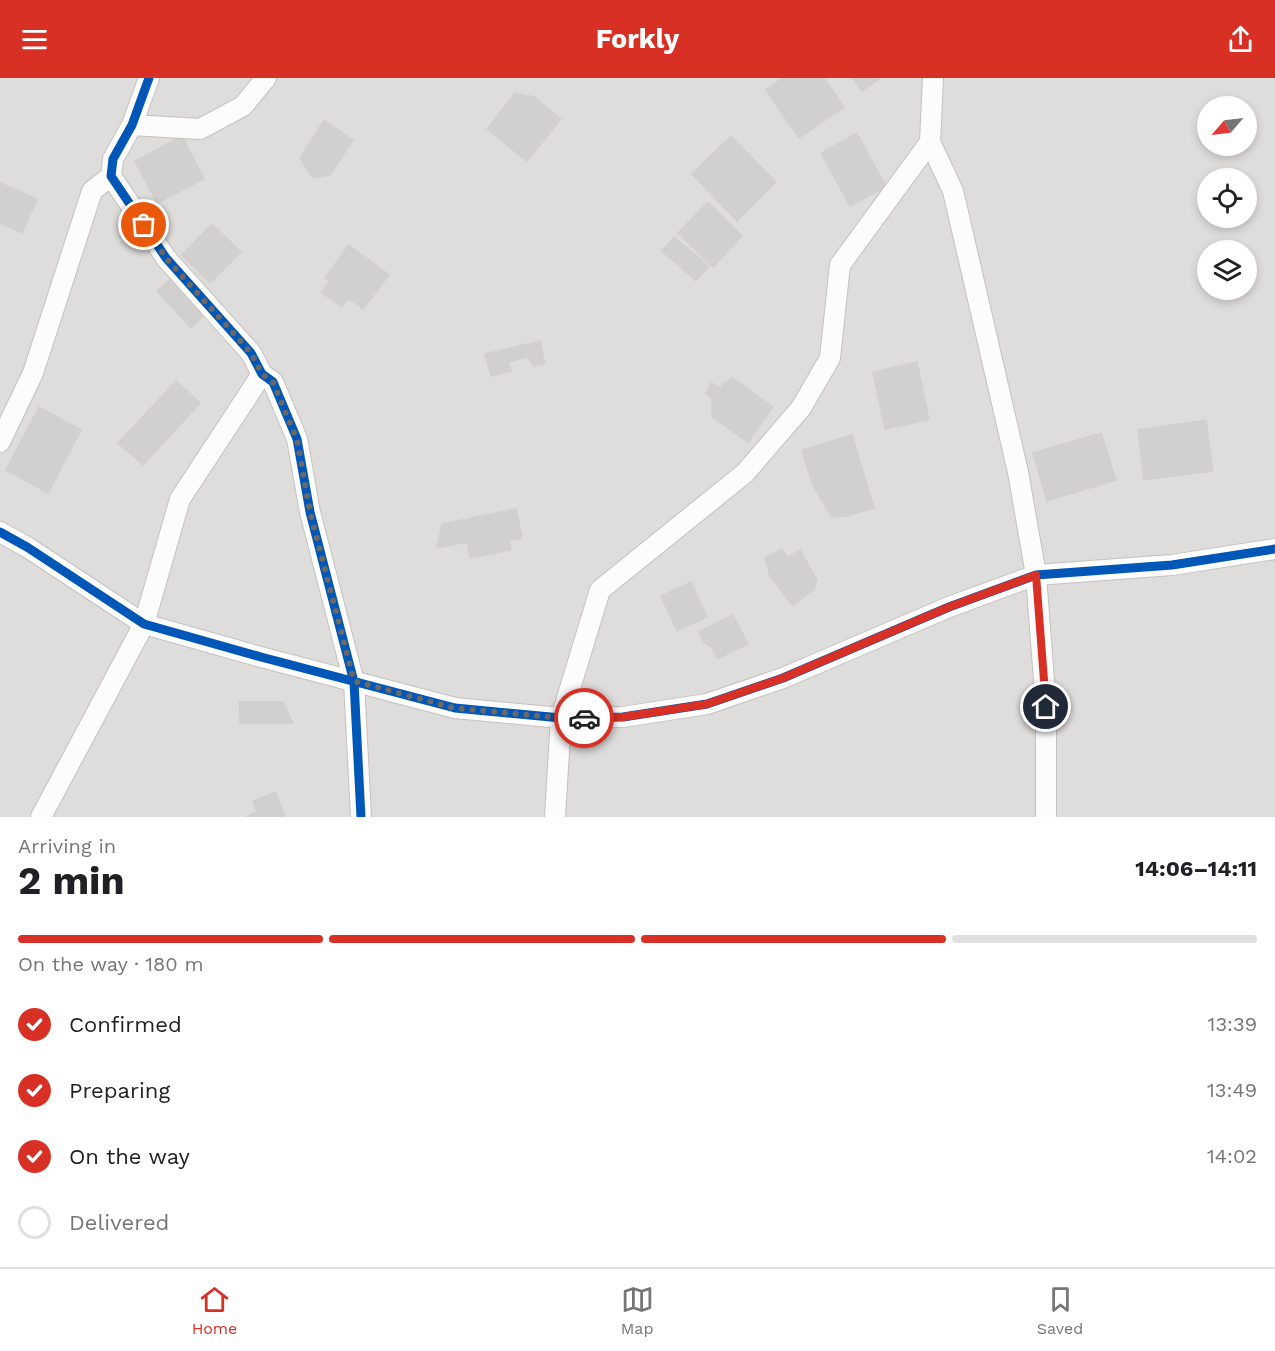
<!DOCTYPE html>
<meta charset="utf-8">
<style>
:root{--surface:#fff;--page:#f2f2f2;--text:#202124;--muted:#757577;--line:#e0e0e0;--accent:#d93025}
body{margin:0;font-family:"Work Sans",sans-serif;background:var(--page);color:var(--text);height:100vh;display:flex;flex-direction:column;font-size:22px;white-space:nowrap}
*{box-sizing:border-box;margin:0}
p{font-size:20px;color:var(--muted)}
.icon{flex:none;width:33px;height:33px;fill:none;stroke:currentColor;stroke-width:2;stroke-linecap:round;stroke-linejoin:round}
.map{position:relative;height:739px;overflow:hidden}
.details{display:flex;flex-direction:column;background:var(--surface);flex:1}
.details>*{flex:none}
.needle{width:39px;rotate:242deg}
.fabs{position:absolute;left:1197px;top:18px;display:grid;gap:12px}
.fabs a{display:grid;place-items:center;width:60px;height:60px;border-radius:50%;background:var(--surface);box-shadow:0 3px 9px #0003;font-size:30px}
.pin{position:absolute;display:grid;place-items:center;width:51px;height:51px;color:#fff;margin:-26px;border:3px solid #fff;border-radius:50%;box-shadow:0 2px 6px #0007}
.courier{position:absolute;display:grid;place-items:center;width:60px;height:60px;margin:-30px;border:4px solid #d93025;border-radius:50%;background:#fff;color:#222;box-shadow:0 2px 8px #0007}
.overview em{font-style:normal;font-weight:700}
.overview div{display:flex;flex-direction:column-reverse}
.overview{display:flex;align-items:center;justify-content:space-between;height:102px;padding:0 18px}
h1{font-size:39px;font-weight:700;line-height:45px}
.bar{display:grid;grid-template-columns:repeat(4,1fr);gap:9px 6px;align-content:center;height:72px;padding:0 18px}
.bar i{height:8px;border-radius:4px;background:var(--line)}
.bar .on{background:var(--accent)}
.bar p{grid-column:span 4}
ol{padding:0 18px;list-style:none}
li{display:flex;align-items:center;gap:18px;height:66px}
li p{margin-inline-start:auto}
li .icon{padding:6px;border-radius:50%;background:var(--accent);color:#fff;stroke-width:4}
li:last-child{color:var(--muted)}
li i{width:33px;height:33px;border:3px solid var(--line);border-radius:50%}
header{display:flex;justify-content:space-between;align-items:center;height:78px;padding:0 18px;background:var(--accent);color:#fff;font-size:27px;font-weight:700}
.tab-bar{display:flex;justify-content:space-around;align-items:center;height:84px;border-top:2px solid var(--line);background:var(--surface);font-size:16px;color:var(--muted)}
.tab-bar a{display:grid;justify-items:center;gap:3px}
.tab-bar .on{color:var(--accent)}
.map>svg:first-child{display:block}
</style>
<header><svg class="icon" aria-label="menu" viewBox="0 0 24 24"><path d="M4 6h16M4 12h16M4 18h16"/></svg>Forkly<svg class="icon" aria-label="share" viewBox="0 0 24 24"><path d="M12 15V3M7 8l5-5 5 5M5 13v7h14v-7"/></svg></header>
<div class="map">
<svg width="1275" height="739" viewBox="0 0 1275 739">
<rect width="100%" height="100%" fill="#efedeb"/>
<!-- residential -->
<path fill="#dfdddc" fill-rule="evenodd" d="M0,0H1275V739H0ZM1208,28H1246V68H1208ZM1208,100H1246V140H1208ZM1208,172H1246V212H1208Z"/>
<!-- building -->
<path fill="#d2d0ce" stroke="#d2cfcc" stroke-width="1.5" d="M783,0H824L844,29L799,60L766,12Z
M852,0H880L862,13Z
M515,15L534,19L561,41L527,83L487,51Z
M324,42L353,62L330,97L313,100L300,80Z
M857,55L884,105L883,110L850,128L821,75Z
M182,58L204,101L157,125L135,83Z
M731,58L776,104L737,143L692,96Z
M0,105L37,121L22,155L0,145Z
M708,124L742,158L713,189L678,155Z
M212,146L241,174L210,205L182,177Z
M674,159L709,188L696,203L662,173Z
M349,167L389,197L363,231L349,220L342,229L321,214L330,203L325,200Z
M174,198L207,234L191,250L157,213Z
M540,263L545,286L534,288L528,279L508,284L511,293L491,298L485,276Z
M917,284L929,342L885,351L873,294Z
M732,300L773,329L748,364L712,339V320L706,316L711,305L720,309Z
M176,303L200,325L143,387L118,365Z
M39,329L81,352L48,415L6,392Z
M1206,342L1213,393L1144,402L1138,352Z
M1101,355L1116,402L1047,423L1033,375Z
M852,357L874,430L846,438L832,439L813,408L802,372Z
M516,431L522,460L509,462L511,472L470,480L467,464L437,470L442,446Z
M782,471L787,480L800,472L817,502L814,511L793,528L770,498L765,480Z
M691,504L707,539L677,553L661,518Z
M733,537L748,566L717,581L712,569L704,564L698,554Z
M239,624H283L293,645H240Z
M276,714L285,739H245L257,734L253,723Z"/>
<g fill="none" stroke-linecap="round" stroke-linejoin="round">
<defs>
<path id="street" d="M149,0L132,47L113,81L111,98L166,180L251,275L262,296L273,304L297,361L310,434L354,604L361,739
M933,0L930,64L953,113L1018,394L1036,497L1046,629V739
M132,47L200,51L243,28L266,0
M0,364L33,295L92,113L111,98
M0,454L27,469L144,546L261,579L455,630L561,640L623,639L707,626L783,600L949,529L1036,497L1172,487L1275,471
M41,739L144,546L180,421L262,296
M555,739L561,640L600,512L745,395L801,330L830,280L840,187L930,64"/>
</defs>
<!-- street casing -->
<use href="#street" stroke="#c3c2c1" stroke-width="22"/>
<!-- street -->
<use href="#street" stroke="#fdfcfc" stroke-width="20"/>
<defs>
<path id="cycleway" d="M149,0L132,47L113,81L111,98L166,180L251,275L262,296L273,304L297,361L310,434L354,604L361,739
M0,454L27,469L144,546L261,579L455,630L561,640L623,639L707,626L783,600L949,529L1036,497L1172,487L1275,471"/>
</defs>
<!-- cycleway casing -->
<use href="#cycleway" stroke="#fff" stroke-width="13"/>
<!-- cycleway -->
<use href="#cycleway" stroke="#0057b8" stroke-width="9"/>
</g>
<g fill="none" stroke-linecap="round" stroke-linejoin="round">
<!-- done -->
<path stroke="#6a6968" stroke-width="6" stroke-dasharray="0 10.8" d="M144,147L166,180L251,275L262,296L273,304L297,362L310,434L354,603L454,630L561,640H584"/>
<!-- route -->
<path stroke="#d93025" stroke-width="8" d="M584,640L623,639L707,626L783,600L949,529L1036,497L1046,629"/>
</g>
</svg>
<div class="fabs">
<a><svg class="needle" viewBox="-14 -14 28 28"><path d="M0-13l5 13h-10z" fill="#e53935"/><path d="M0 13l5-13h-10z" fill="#757577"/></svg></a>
<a><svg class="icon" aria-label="locate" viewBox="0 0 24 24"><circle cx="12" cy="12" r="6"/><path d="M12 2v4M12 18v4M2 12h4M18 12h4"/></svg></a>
<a><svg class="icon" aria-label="layers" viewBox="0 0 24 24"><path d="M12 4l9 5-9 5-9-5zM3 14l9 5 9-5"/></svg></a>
</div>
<div class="pin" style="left:144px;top:147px;background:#ea580c"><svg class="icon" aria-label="bag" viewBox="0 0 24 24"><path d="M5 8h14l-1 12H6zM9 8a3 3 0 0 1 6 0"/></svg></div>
<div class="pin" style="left:1046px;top:629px;background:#1f2937"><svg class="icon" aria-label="home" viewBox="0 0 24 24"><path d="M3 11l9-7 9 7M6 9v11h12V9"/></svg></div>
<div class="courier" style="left:584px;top:640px"><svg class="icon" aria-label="car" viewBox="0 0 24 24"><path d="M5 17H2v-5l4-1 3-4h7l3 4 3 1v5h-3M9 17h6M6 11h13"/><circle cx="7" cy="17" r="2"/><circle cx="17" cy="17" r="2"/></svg></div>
</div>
<section class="details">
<div class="overview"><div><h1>2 min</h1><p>Arriving in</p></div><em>14:06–14:11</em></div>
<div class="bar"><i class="on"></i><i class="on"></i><i class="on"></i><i></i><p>On the way · 180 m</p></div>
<ol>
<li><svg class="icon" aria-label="check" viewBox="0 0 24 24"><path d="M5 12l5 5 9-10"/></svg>Confirmed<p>13:39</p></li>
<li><svg class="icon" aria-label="check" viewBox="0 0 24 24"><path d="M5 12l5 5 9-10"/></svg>Preparing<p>13:49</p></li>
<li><svg class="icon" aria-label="check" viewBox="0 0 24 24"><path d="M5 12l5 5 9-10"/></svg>On the way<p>14:02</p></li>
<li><i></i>Delivered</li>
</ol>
</section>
<nav class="tab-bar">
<a class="on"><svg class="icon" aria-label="home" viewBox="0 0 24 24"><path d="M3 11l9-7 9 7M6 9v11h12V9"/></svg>Home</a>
<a><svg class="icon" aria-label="map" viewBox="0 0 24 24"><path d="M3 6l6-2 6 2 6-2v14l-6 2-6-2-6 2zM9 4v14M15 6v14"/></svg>Map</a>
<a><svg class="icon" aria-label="saved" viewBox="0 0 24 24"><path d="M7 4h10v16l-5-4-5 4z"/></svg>Saved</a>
</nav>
